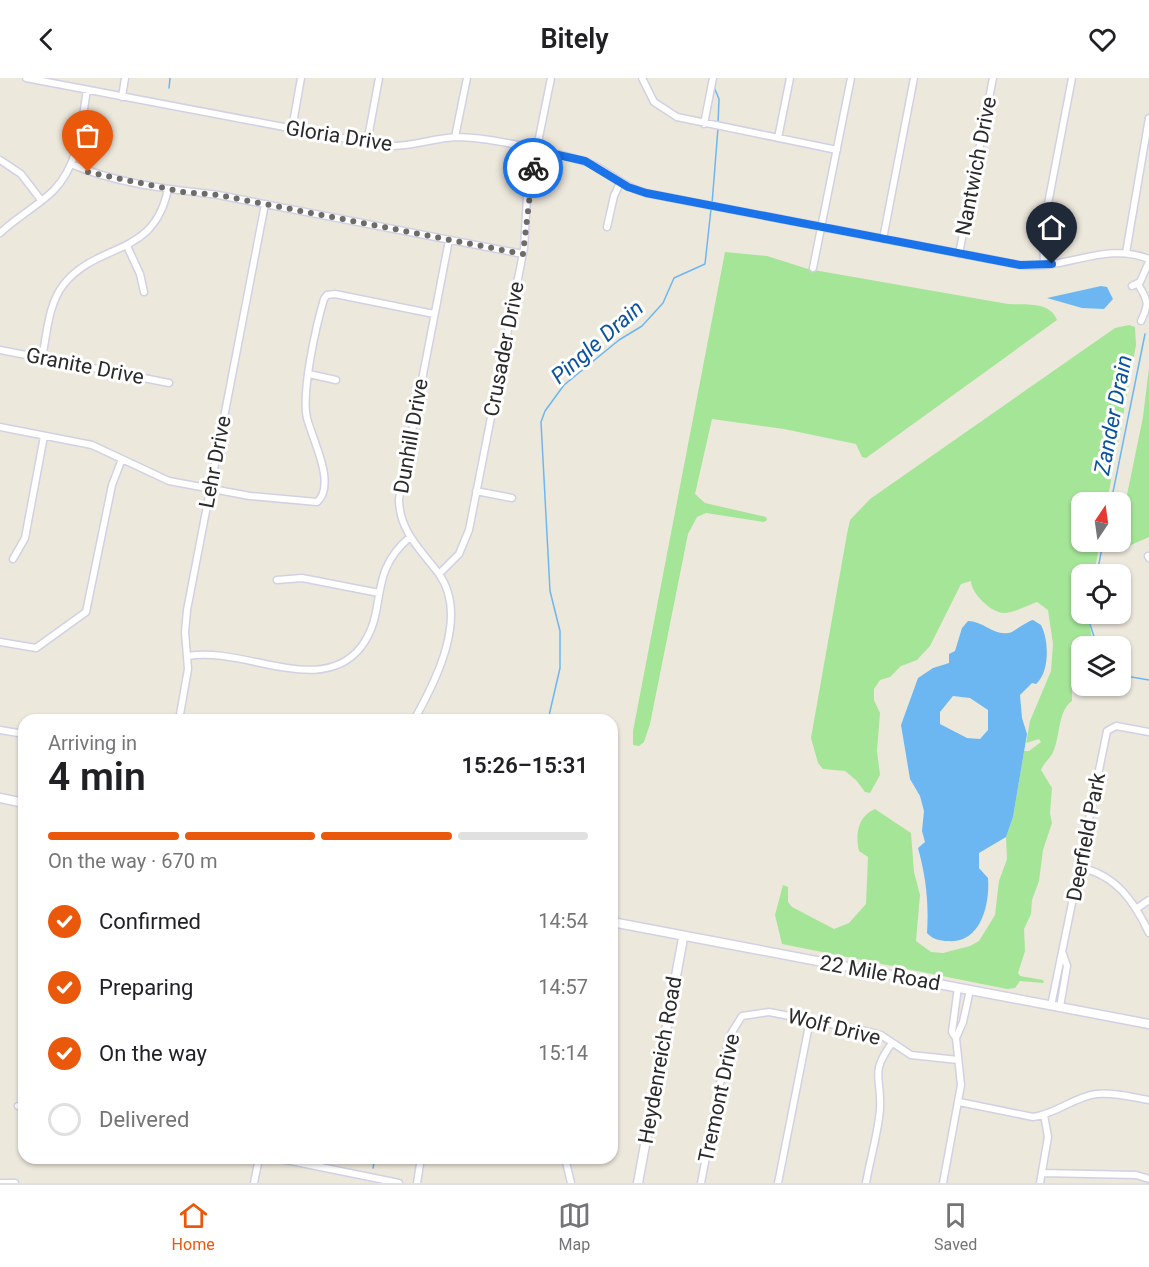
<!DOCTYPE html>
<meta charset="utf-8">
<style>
:root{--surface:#fff;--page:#f6f6f6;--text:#202124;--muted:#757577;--line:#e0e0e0;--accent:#ea580c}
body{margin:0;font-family:Roboto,sans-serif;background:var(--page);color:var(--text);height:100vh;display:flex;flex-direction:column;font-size:22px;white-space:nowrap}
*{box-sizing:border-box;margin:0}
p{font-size:20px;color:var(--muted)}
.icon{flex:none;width:33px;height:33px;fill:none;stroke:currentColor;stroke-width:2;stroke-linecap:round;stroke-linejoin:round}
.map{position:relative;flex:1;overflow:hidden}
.panel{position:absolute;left:18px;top:636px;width:600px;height:450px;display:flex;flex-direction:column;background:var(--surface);border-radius:18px;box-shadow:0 2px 4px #0004}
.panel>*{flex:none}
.needle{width:39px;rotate:13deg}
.tools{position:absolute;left:1071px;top:414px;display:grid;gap:12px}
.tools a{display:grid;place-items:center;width:60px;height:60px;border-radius:12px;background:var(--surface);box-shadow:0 2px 4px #0004;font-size:30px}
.pin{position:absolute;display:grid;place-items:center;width:51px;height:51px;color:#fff;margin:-62px -26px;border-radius:50% 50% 50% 0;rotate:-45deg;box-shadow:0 0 6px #0007}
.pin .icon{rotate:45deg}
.courier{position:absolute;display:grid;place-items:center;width:60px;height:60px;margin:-30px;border:4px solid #1a73e8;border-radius:50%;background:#fff;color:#222;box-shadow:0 2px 8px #0007}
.head em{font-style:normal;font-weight:600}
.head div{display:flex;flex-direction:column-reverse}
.head{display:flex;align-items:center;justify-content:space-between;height:102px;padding:0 30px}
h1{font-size:39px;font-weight:600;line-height:45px}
.bar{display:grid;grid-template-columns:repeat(4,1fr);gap:9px 6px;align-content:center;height:72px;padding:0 30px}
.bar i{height:8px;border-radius:4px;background:var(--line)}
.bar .active{background:var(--accent)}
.bar p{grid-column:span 4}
ol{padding:0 30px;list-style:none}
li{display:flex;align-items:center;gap:18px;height:66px}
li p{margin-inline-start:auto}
li .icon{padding:6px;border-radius:50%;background:var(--accent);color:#fff;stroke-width:4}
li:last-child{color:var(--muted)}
li i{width:33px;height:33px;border:3px solid var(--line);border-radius:50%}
header{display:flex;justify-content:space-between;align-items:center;height:78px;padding:0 30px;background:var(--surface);font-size:27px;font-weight:600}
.dock{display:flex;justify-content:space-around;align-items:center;height:84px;border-top:2px solid var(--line);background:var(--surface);font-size:16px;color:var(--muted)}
.dock a{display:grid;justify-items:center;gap:3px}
.dock .active{color:var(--accent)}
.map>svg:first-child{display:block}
</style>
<header><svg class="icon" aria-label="back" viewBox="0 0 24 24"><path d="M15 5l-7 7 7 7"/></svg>Bitely<svg class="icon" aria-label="heart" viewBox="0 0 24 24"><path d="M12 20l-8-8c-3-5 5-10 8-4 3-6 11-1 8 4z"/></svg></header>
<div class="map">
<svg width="1149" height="1105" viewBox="0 0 1149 1105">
<rect width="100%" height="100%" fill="#ede8dc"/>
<!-- green -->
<path fill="#a4e597" d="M725,174L767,178L808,191L1008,226C1025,227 1050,223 1057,242L866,380L862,379L856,366L784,351L712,341L695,416L705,425L766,439L767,442L764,444L706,435L697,439L688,456L650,646L644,664L639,668L633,667V653Z
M1129,247L1135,249L1136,267L1107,424H1082V464H1100L1094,496H1082V536H1088L1093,568H1082L1079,595L1072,603V623C1058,633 1060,657 1054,672C1051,680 1044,684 1041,692L1052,710L1050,735L1052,745L1043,772L1039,803L1032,822L1031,836L1024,851L1025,873L1018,895L1020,898L1043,902L1044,905L1020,903L1015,910L1007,911L782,866L775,837L783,807L788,809V824L792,829L834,851L849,845L866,826L868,779L859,773C855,756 858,738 875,731L911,755L914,794L920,817L916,863L931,874L943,875L970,868L979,863L995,837L999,803L1007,781L1006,759L1013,739L1024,673H1029L1041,664L1039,661L1026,665L1030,643L1051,593L1053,566L1048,532L1037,524C1028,527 1014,535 1004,535C991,535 971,515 971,503L961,506L930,568L917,582L901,588L890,599L880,602L874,611V622L880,635L877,673L880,697L870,715L865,714L856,702L845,693L823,691L818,685L811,660L847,456L850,442L870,421L1115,250Z
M1149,290V459L1122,471L1117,470L1115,464H1120L1121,446L1143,339Z"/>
<!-- water -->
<path fill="#6cb7f2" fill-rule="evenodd" d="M1101,208L1107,209L1113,221L1104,231L1082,230L1047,220Z
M1033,542L1041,547C1049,562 1050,594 1036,606L1032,605L1020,617L1022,640L1027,656L1013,739L1006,759L979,775V790L988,800C990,826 981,866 948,863C940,863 932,861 927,855C929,825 926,799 918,770L925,764L922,753L924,733L920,718L910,701L901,647L918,600L933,590L949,585V576L955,573L962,550L968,543C983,543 992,557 1008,555C1013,555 1025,544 1033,542ZM953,618L970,620L988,632V652L980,661L967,660L940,646V634Z"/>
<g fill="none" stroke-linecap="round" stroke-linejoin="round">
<!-- stream -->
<path stroke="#6cb7f2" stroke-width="1.5" d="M714,9L719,21L718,46
M169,10L170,0
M712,126L718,50
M1111,424L1145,256
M1097,496L1103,464
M1089,536V543L1097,568
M1120,597L1149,602
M548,642L560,590V553L550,513L541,344L545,333L564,307L619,262L642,248L663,225L674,200L705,186L711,131
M373,1090L375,1080"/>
<defs>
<path id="minor" d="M26,0L384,68C409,70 432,60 457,59C488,59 549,73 580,82C605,88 621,109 646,115L1020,187C1065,193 1105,163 1149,181
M642,0L654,24L677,39L837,72
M122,19L125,0
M704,46L713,0
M292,51L301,0
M455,59L467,0
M778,60L790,0
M367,65L379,0
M0,82L21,96L41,122
M71,86C117,106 169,111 218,117L523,176
M607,149L614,118L620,105
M0,155C17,139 38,128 54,112C80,85 81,46 87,12
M883,161L914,0
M127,168L140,196L144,214
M1126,175L1149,40
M959,176L993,0
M1044,187L1043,152L1072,0
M813,190L851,0
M1138,206C1149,224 1149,226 1141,243
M1132,208L1140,204L1149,184
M0,272L169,305
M42,280C47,256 48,226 64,206C99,163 154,180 168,111
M309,296L336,302
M0,349L92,367L169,403L250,418L317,424C337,407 312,361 307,340C301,315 316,248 324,221L327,217L335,216L434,236
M476,413L512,420
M1148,478L1149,480
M13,481L25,460L44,358
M439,496L459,476L469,452L524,170L527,119L551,0
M277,502L302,500L379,515
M0,564L36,570L86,534L112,407L122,381
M188,578C244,568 321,620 361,569C389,532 366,496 410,459
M179,642L188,591L185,554L187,532L265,126
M414,642C436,603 469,538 439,496C421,472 399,453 399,421L449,162
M0,652L24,656
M1079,789C1116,797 1134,823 1149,855
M1136,831L1149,822
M1051,928L1107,653L1116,648L1149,654
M1060,929L1067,888L1063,876
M956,960L963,944L970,912
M959,1024L1033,1039C1056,1036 1074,1019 1096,1016C1113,1014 1132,1019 1149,1022
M18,1028L24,1030
M276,1080L399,1105
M565,1080L571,1105
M320,1089L322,1080
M1042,1095L1136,1097L1149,1101
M0,1105H15
M254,1105L259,1080
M417,1105L421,1080
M701,1105L729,959L742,938L769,934L866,953L881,957L911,977L958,982
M778,1105L810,942
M866,1105C870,1081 878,1056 880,1031C882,999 869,996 892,965
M943,1105L961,1007L956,960L952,954L958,909
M1040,1105L1048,1059L1044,1037"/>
<path id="tertiary" d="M0,720L24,725
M612,844L1149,946
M638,1105L683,860"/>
</defs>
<!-- minor casing -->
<use href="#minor" stroke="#d1d1e3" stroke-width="9"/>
<!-- tertiary casing -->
<use href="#tertiary" stroke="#d1d1e3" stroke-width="11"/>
<!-- minor -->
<use href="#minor" stroke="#fff" stroke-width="6"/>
<!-- tertiary -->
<use href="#tertiary" stroke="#fff" stroke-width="8"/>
</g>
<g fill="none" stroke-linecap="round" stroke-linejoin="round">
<!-- done -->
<path stroke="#6e6c68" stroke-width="6" stroke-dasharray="0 10.8" d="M88,94L183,114L218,117L523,176L533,90"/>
<!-- route -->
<path stroke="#1a73e8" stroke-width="8" d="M533,90L536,72L585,83L628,109L646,115L1020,187L1052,186"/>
</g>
<g text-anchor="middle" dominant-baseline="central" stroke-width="6" stroke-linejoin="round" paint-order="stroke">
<!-- street labels -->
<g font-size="21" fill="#2a2a2a" stroke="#fff">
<text transform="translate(339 58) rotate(9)">Gloria Drive</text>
<text transform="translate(976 88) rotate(-79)">Nantwich Drive</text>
<text transform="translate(504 271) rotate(-79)">Crusader Drive</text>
<text transform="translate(85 288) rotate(11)">Granite Drive</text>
<text transform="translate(411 358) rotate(-80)">Dunhill Drive</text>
<text transform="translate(215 384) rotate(-79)">Lehr Drive</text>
<text transform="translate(1086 759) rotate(-79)">Deerfield Park</text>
<text transform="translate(880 895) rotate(10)">22 Mile Road</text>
<text transform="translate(834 949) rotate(14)">Wolf Drive</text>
<text transform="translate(660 982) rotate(-80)">Heydenreich Road</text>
<text transform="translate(719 1020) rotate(-78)">Tremont Drive</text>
</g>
<!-- water labels -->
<g font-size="22" font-style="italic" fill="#0a529f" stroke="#fff">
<text transform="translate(597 264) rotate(-41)">Pingle Drain</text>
<text transform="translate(1113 337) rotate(-79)">Zander Drain</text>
</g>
</g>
</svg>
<div class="tools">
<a><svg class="needle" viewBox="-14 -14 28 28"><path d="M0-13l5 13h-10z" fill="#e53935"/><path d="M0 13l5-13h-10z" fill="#757577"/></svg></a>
<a><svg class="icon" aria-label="locate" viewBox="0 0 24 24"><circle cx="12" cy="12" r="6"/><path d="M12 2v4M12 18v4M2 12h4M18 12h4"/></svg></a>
<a><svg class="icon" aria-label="layers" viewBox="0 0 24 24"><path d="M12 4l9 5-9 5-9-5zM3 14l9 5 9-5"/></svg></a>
</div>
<div class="pin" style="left:88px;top:94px;background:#ea580c"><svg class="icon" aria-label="bag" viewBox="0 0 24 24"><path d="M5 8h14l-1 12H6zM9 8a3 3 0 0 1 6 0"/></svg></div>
<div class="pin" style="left:1052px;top:186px;background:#1f2937"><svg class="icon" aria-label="home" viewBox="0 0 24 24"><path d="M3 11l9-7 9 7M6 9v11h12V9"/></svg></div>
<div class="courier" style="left:533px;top:90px"><svg class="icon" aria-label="bike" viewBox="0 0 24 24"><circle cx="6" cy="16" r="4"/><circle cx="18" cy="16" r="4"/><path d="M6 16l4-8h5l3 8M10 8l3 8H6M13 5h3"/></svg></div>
<section class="panel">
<div class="head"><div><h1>4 min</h1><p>Arriving in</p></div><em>15:26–15:31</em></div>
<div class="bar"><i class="active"></i><i class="active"></i><i class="active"></i><i></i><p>On the way · 670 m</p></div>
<ol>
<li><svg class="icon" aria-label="check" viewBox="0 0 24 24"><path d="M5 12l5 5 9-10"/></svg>Confirmed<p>14:54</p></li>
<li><svg class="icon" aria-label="check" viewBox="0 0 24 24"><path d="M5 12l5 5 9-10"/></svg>Preparing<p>14:57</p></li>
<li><svg class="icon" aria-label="check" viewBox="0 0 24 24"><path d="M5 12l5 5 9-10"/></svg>On the way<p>15:14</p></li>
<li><i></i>Delivered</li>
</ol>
</section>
</div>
<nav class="dock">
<a class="active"><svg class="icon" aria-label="home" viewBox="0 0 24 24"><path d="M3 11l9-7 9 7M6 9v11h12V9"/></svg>Home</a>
<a><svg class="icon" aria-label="map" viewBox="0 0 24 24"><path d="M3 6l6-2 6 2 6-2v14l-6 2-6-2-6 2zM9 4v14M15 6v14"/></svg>Map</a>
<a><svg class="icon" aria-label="saved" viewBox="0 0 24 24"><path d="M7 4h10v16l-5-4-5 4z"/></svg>Saved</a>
</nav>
